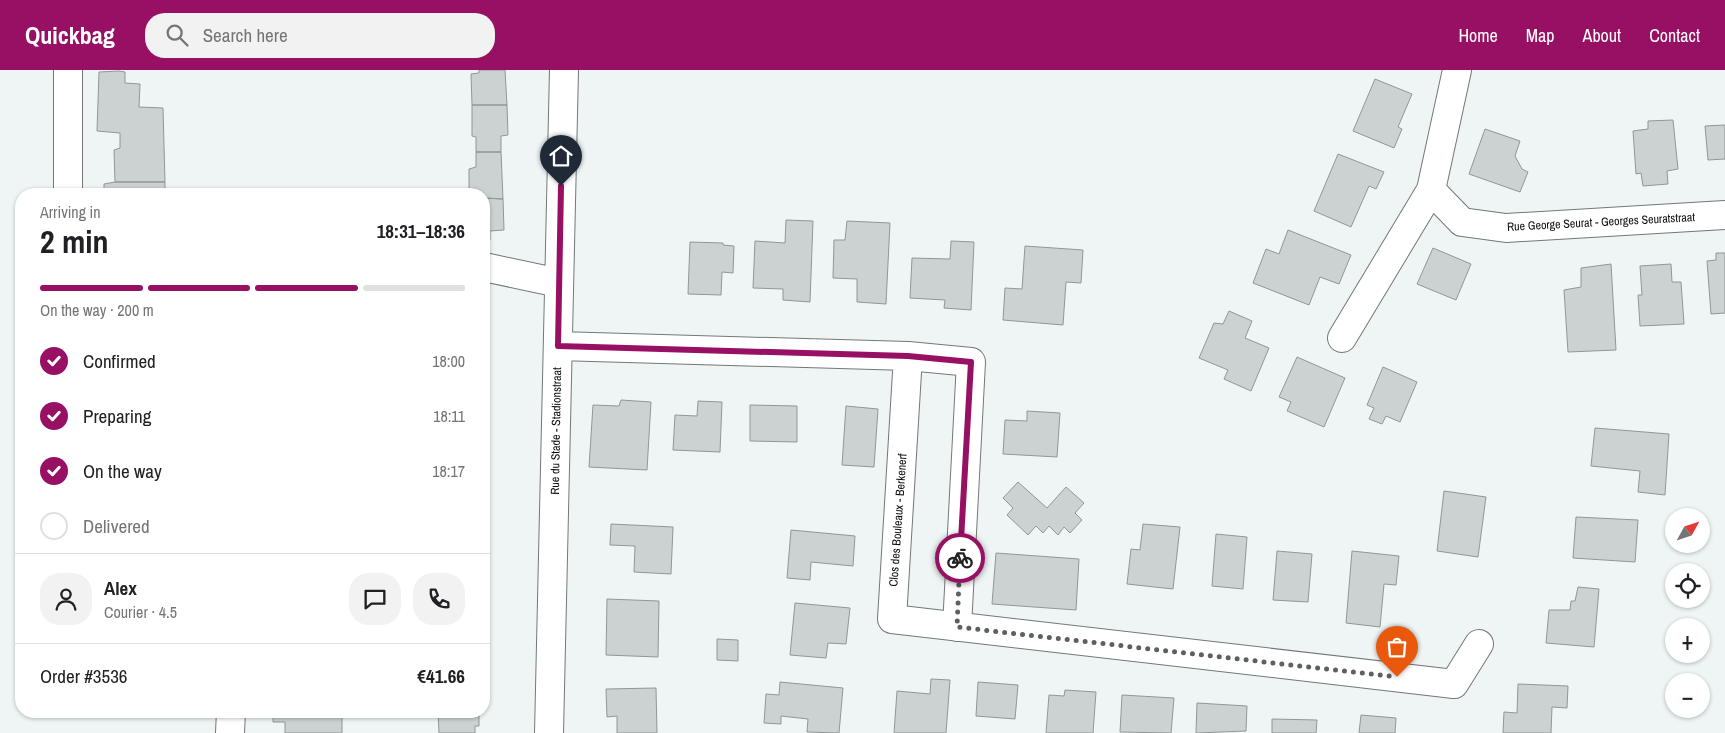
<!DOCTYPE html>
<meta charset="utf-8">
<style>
:root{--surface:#fff;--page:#f2f2f2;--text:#202124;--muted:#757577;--line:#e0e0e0;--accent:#981064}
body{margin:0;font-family:"Archivo Narrow",sans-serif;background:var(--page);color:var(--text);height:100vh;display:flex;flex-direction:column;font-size:19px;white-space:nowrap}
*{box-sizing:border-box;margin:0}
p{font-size:16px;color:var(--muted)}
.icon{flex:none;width:28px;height:28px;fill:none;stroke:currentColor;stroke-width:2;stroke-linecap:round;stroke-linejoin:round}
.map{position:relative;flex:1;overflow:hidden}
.panel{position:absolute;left:15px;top:118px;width:475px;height:530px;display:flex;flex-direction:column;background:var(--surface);border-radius:20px;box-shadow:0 1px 4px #0004}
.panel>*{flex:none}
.needle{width:32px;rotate:50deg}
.buttons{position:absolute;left:1665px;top:438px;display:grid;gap:10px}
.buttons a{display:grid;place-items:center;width:45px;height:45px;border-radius:50%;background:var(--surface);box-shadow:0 1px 4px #0004;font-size:25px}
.pin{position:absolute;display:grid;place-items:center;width:42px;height:42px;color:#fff;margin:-51px -21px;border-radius:50% 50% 50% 0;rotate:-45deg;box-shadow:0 0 5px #0007}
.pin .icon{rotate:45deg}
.courier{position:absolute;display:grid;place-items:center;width:50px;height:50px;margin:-25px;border:4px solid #981064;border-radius:50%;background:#fff;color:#222;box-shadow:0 1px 6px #0007}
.head em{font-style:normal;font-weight:700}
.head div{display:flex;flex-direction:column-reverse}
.head{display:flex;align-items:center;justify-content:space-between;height:85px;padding:0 25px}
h1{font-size:32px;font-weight:700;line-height:38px}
.bar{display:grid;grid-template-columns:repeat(4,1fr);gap:8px 5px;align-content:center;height:60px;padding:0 25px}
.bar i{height:6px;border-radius:4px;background:var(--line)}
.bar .on{background:var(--accent)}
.bar p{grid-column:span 4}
.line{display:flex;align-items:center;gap:12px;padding:0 25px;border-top:1px solid var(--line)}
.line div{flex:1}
.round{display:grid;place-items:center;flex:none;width:52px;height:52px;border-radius:20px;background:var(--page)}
ol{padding:0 25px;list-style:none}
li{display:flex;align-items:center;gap:15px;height:55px}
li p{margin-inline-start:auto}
li .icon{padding:5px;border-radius:50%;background:var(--accent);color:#fff;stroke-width:4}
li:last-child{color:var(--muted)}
li i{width:28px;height:28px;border:2px solid var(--line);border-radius:50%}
header{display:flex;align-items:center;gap:30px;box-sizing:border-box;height:70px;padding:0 25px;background:var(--accent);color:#fff}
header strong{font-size:24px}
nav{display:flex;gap:28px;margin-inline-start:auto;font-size:18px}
.search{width:350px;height:45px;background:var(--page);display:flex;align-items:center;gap:12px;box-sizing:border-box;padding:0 18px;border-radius:20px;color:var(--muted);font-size:19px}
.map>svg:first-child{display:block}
</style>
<header>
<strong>Quickbag</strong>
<div class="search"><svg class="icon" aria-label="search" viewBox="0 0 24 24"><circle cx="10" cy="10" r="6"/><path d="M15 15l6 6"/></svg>Search here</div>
<nav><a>Home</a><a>Map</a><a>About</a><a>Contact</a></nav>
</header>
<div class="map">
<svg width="1725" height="663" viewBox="0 0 1725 663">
<rect width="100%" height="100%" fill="#eff5f5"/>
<!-- building -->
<path fill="#ccd2d1" stroke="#919696" d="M479,0H505L507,35H472L471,4L479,3Z
M119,1L125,2V13L140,14L139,37L163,38L165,112H115L114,80L120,78V63L97,61L99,2Z
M1375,9L1412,24L1398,57L1402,59L1394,78L1353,61Z
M472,35H507L508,65L501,66V82H476V67L472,66Z
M1673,50L1678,99L1667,101L1668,114L1643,116L1641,103L1636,104L1633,61L1648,59V51Z
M1725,55V89L1708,90L1705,56Z
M1485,59L1520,71L1515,86L1522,99L1528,102L1520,122L1469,104Z
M476,82H501L503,129L484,128V124H469V99L476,97Z
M1338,84L1384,102L1376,119L1369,116L1351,157L1314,141Z
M115,112H165V124H104V114Z
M484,128L503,129L504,160L490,161V170H484Z
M786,150L813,151L810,232L783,230V219L753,218L755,171L785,173Z
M847,151L890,153L886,234L857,232V209L833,208L834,170H845Z
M1288,160L1351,185L1339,214L1320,207L1309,235L1253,213L1266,179L1279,184Z
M951,171L974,172L971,240L944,238L945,230L910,228L912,188L950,189Z
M690,172L723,173V175L734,176L733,203L722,202L721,225L688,224Z
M1025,176L1083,180L1081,213L1066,212L1063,255L1003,250L1005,218L1022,219Z
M1433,178L1471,194L1456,230L1417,214Z
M1716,183H1725V243L1711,244L1707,191L1716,190Z
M1611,194L1616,280L1568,282L1564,220L1581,217V198Z
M1671,194L1672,212H1681L1684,254L1640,256L1638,225H1642L1640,196Z
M1229,241L1252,251L1245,268L1269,278L1251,321L1224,309L1228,300L1199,288L1214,253L1223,254Z
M484,250H487V275H484Z
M1297,287L1345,308L1324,357L1287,341L1291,332L1279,327Z
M1383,297L1417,312L1400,352L1386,346L1382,354L1369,349L1374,338L1367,335Z
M484,302H486L485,357H484Z
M621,330L651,332L647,400L589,397L593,335L619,336Z
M698,331L722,332L720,382L673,380L675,345L697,346Z
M750,335L797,336V372L750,371Z
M846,336L878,339L874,397L842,395Z
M1027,341L1060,343L1057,387L1003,384L1005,350L1027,351Z
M1595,358L1669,364L1665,425L1638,422L1640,401L1591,396Z
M1018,412L1047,438L1066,417L1084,433L1075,443L1082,450L1070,463L1064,457L1058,465L1049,456L1043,463L1036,456L1028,465L1007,445L1013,438L1003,428Z
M1444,421L1486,427L1478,487L1437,481Z
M1576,447L1638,450L1635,492L1573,488Z
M611,454L673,457L671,504L634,502L635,476L610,475Z
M1143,454L1180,457L1173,519L1127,514L1131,479L1140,480Z
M791,460L855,466L853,496L811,492L810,510L787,508Z
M1216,464L1247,467L1243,519L1212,516Z
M1277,481L1312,484L1308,532L1273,530Z
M1352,481L1399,486L1396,515L1384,514L1380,557L1346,553Z
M996,483L1079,489L1076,540L992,534Z
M1578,517L1599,519L1594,577L1546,573L1549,540H1570L1571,531H1575Z
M607,529L659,531L658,587L606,585Z
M795,533L850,538L846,574L828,573L826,588L790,585Z
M717,569L738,570V591L717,590Z
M931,609L950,610L946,663H894L897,621L930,624Z
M780,612L843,618L839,663L807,662L808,649L781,646V654L764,653L766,624L779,625Z
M978,612L1018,615L1015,649L976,646Z
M1518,614L1568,616L1567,638L1552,637L1551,663H1503L1504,642L1517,643Z
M656,618L657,663H617V646L607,647L606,619Z
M1065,620L1096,622L1093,663H1046L1049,625L1064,626Z
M1122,625L1174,628L1171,663L1120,662Z
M1197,633L1247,636L1246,661L1196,663Z
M273,641H342V663H285V652H273Z
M438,641H479V656H475V663H439Z
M1361,645L1396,648L1395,663H1359Z
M1272,649L1317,650L1316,663H1272Z"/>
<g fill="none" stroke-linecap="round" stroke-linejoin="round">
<defs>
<path id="street" d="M68,0V124
M1431,120L1462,152L1506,158L1725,145
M484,197L559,213
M1342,268L1431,120L1457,0
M558,276L908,286L971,292L957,557
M908,286L892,549L1454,614L1479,574
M230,663L231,641
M549,663L564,0"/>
</defs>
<!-- street casing -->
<use href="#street" stroke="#737777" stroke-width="30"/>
<!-- street -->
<use href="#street" stroke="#fff" stroke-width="28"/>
</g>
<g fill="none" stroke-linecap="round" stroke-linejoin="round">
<!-- done -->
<path stroke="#5c6060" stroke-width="5" stroke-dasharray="0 9" d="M960,488L957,557L1397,607"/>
<!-- route -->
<path stroke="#981064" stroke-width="6" d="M561,116L558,276L908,286L971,292L960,488"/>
</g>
<g text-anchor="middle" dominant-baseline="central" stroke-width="5" stroke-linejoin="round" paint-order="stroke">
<!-- street labels -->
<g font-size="12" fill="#0d0f0f" stroke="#fff">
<text transform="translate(1601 152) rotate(-3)">Rue George Seurat - Georges Seuratstraat</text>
<text transform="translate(556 361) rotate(-89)">Rue du Stade - Stadionstraat</text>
<text transform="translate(898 450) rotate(-86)">Clos des Bouleaux - Berkenerf</text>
</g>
</g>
</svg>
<div class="buttons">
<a><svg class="needle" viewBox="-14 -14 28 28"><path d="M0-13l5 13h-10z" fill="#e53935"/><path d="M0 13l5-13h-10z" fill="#757577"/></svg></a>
<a><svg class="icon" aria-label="locate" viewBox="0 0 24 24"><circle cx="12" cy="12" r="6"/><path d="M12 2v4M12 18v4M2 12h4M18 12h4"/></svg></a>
<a>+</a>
<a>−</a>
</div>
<div class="pin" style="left:1397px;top:607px;background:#ea580c"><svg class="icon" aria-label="bag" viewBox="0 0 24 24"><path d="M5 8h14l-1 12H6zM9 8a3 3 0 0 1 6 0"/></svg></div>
<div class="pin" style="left:561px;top:116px;background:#1f2937"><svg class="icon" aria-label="home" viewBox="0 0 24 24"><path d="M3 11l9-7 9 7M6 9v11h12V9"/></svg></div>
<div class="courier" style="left:960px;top:488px"><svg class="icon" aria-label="bike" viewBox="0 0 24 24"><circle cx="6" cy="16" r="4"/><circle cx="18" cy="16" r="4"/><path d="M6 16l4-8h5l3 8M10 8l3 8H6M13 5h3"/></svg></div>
<section class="panel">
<div class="head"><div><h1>2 min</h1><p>Arriving in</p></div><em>18:31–18:36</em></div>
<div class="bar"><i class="on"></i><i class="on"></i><i class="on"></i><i></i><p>On the way · 200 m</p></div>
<ol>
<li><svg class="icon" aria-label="check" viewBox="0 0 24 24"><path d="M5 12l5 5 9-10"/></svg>Confirmed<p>18:00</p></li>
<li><svg class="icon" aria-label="check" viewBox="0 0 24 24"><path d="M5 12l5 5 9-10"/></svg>Preparing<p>18:11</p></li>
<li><svg class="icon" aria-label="check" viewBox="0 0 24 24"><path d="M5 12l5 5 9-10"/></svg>On the way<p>18:17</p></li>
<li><i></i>Delivered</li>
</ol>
<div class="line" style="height:90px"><a class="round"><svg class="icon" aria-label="person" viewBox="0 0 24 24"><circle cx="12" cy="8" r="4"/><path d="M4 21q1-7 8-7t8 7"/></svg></a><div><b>Alex</b><p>Courier · 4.5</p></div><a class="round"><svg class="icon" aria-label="chat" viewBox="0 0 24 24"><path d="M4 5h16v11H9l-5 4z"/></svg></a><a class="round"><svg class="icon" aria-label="phone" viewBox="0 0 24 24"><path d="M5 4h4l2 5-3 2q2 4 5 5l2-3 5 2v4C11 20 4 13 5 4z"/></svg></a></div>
<div class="line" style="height:65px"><div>Order #3536</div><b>€41.66</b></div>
</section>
</div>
